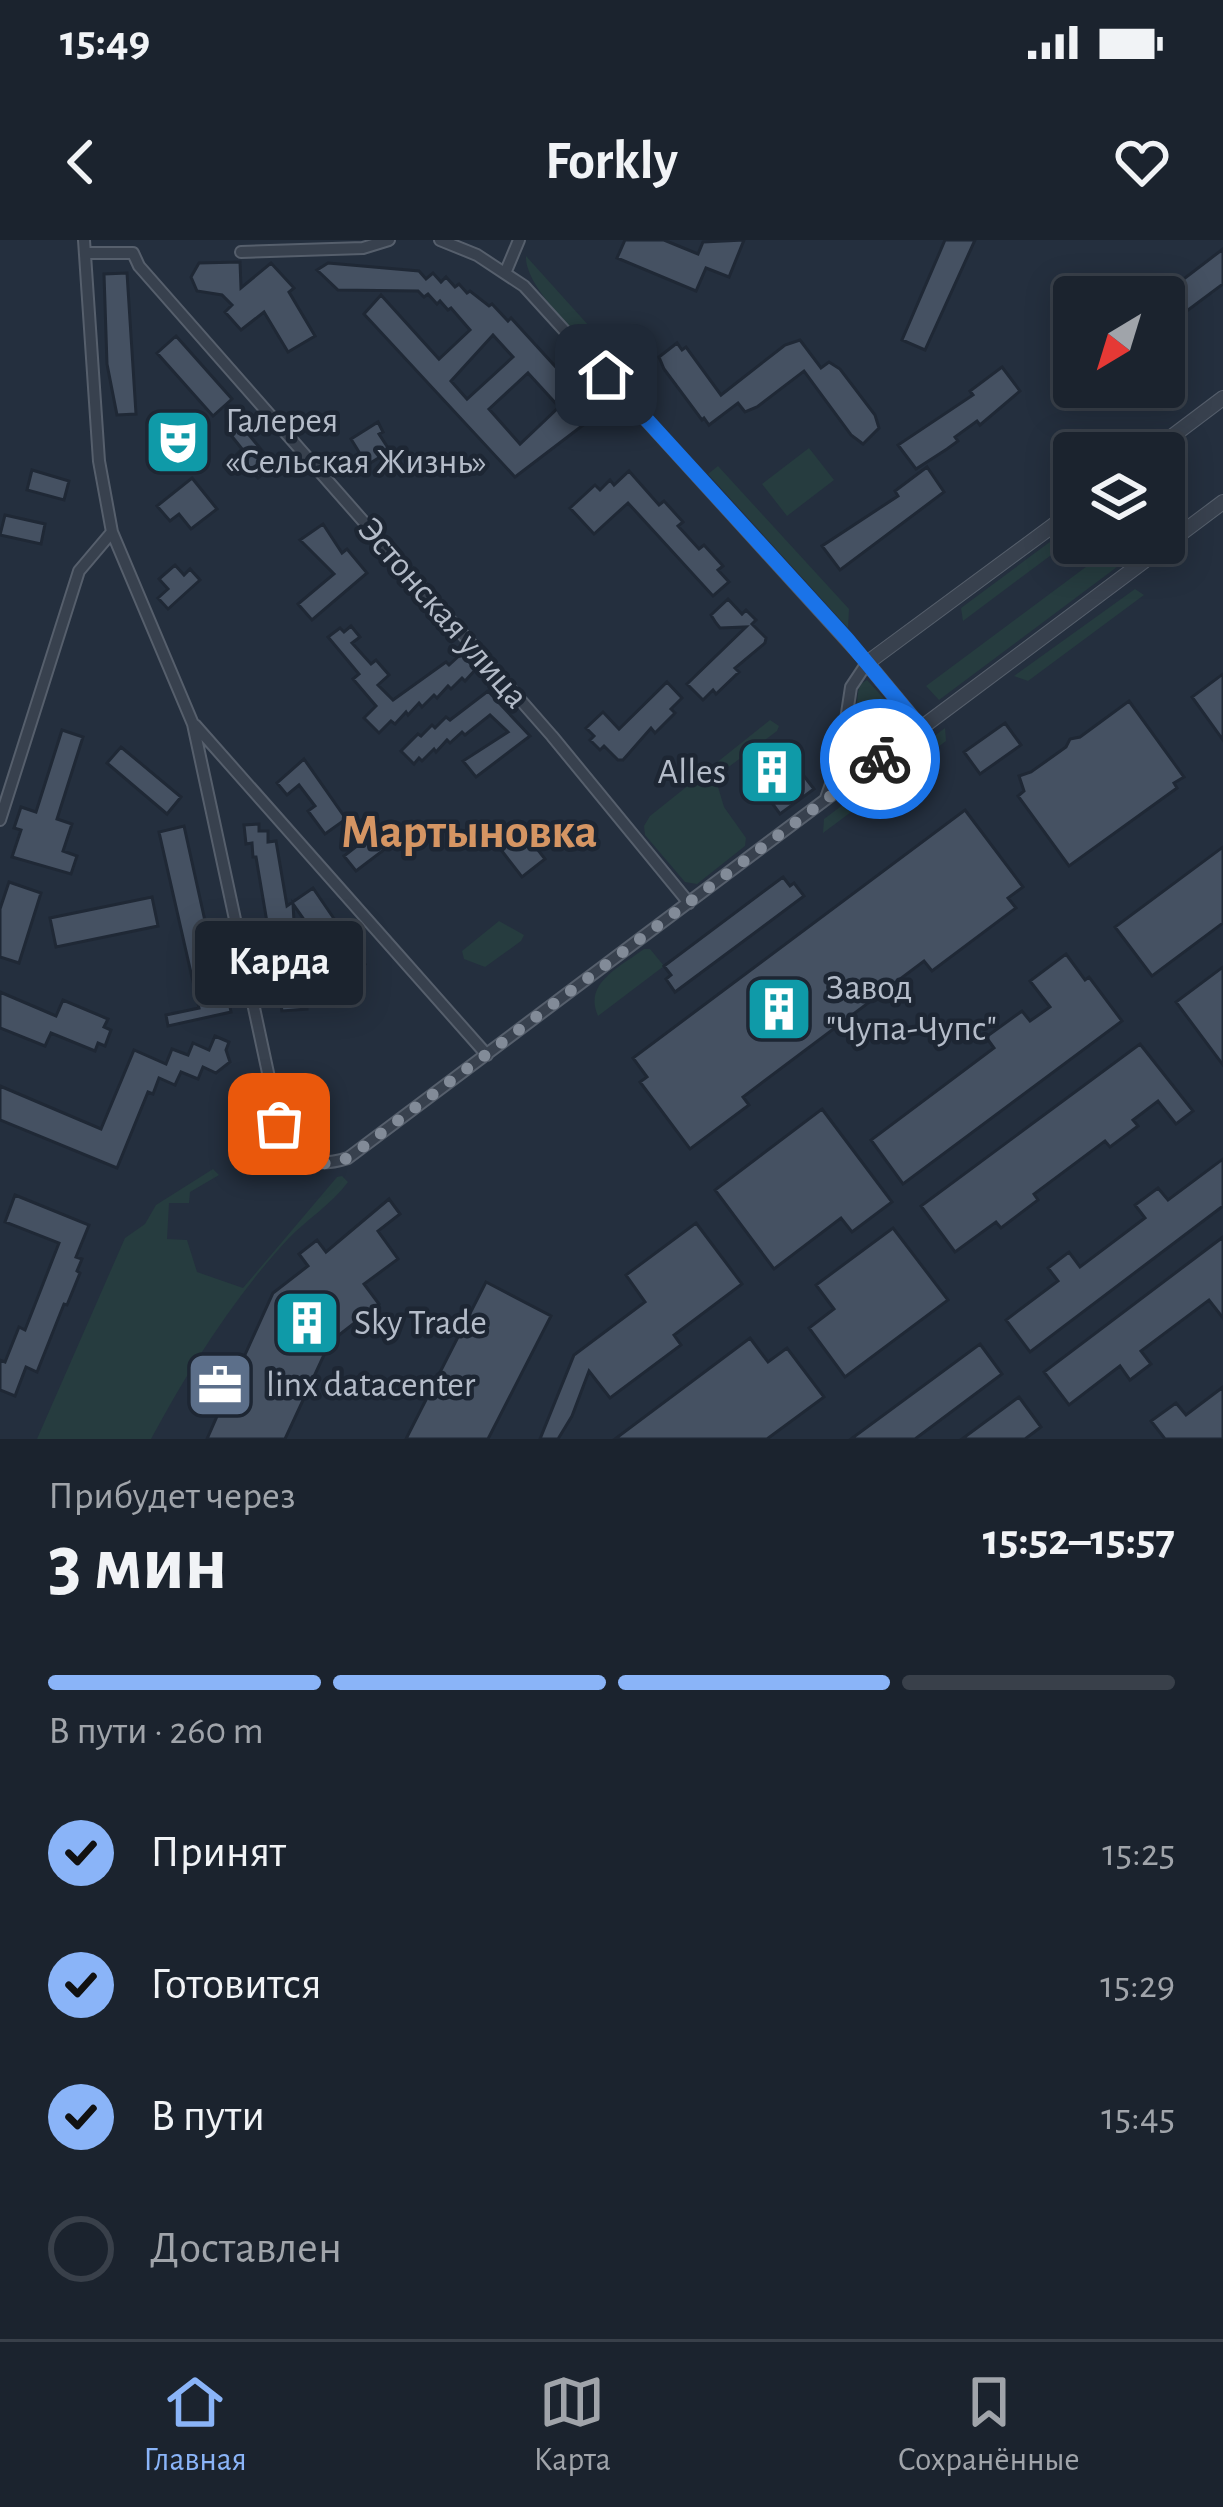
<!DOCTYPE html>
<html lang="ru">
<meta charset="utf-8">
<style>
:root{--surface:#1b232e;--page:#282f3a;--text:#f1f3f6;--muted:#a0a4aa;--line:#39404a;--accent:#8ab4f8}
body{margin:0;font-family:"Alegreya Sans",sans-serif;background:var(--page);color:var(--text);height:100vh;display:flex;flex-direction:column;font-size:45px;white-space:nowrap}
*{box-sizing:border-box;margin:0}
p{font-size:39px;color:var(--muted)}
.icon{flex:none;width:66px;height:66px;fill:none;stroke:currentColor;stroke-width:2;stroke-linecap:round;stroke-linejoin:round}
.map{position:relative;height:1199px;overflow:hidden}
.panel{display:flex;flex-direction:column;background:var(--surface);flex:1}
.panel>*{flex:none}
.needle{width:78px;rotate:218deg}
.buttons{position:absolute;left:1053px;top:36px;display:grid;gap:24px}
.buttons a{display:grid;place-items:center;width:132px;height:132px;border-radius:12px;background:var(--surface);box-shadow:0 6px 30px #0003,0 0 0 3px var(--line);font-size:60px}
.pin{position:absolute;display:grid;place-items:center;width:102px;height:102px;color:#fff;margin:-51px;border-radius:24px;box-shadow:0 6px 18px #0006}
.courier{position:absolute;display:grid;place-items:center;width:120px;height:120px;margin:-60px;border:9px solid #1a73e8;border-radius:50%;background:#fff;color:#222;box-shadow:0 3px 15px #0007}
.bubble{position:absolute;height:84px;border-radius:12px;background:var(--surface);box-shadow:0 6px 30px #0003,0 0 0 3px var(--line);font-size:39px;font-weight:700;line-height:84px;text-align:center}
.overview em{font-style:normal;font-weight:700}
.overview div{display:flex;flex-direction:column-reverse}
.overview{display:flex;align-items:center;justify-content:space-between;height:204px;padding:0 48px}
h1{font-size:78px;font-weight:700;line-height:90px}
.bar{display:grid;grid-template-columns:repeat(4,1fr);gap:18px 12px;align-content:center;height:144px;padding:0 48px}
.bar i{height:15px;border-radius:9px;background:var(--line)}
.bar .on{background:var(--accent)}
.bar p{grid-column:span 4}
ol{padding:0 48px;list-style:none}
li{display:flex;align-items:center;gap:36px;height:132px}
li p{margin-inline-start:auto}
li .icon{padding:12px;border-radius:50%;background:var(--accent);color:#111;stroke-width:4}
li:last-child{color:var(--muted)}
li i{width:66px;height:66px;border:6px solid var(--line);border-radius:50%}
.status{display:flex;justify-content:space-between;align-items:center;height:84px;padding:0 60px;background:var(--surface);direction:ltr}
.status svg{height:33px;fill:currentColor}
header{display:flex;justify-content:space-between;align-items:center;height:156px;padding:0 48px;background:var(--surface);font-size:54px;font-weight:700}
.dock{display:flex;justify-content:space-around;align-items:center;height:168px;border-top:3px solid var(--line);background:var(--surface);font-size:33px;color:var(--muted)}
.dock a{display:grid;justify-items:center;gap:6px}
.dock .on{color:var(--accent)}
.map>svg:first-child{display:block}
</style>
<div class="status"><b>15:49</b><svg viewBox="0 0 49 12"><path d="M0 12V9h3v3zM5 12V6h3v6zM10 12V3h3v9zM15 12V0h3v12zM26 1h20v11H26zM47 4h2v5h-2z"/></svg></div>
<header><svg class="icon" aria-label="back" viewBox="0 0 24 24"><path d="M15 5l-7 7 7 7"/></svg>Forkly<svg class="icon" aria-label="heart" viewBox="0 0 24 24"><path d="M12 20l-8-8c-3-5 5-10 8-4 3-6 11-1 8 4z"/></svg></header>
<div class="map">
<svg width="1223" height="1199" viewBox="0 0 1223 1199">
<rect width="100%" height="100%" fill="#242f3e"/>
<!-- green -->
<path fill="#263c3f" d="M526,16L617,117L608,125C585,101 524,48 526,16Z
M809,208L834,240L787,276L762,244Z
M718,226L849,369L848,388L708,234Z
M1074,284V298L963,381L961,368Z
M1118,303H1149L939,460L926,446Z
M1135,349L1144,355L1028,441L1014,436Z
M867,440L898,474L900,486L892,497L849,528L859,445Z
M770,480L779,486L777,491L715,537L724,567L746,598L745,606L697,644L685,642L645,595L644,586L650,576Z
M945,488L946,501L823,593L824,579Z
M499,681L524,695L521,701L485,727L464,719L462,711Z
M644,709H650L664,726L598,776C583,743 620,727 644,709Z
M213,929L219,935L190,952L189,963H169L167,999L187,1000L197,1032L243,1048L337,937L342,936L348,942C331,965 307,979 288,999C234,1057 188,1130 151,1199H37L125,998L145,984L156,965Z"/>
<!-- building -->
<path fill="#455162" stroke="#1f2835" stroke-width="3" fill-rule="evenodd" d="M625,0H664L698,14L703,2L744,0L729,37L706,28L696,51L617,18Z
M945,0H975L925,110L902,100Z
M1223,9V44L1164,88V54Z
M240,22L241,48L271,23L294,48L289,52L315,96L288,112L264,72L241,90L225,72L232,65L222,55L197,51L191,37L199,23Z
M328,23L419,31L426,39L433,33L441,42L446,37L455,47L459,44L467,53L470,51L489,66L492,64L508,81L511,78L584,158L581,161L595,176L515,237L364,74L381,55L439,119L470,90L451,68L448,70L440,61L437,64L428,54L424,57L418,51L338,50L317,30ZM493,95L513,117L467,159L451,141ZM528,133L559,167L520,204L489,169Z
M127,33L136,174L117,175L107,124L104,34Z
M176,96L232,159L213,176L157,113Z
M800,100L821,128L829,122L840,129L875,175L879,188L863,204L851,195L804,131L757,167L745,172L738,163L709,185L704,178L702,180L664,129L659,117L677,103L682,110L686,107L721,155L785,105Z
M1002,127L1020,151L980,185L977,181L955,197L958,201L947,209L916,229L898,205L973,155L970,151Z
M174,178L195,196L192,198L201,209L179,227L170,217L167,220L156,200L160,196L157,192Z
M378,182L383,192L379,194L390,211L367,225L351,199Z
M240,184L274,225L258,238L237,214L242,209L230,194Z
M927,227L944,252L840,330L822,306L898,256L895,251Z
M32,230L69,241L64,260L27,250Z
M629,231L659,265L664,261L683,282L678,286L699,309L704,305L723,326L718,330L729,342L713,356L628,263L594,294L570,268L595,245L600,250L610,240L614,245Z
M192,238L217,269L191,289L179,274L170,281L157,266Z
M5,275L45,284L41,304L0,295Z
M323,284L342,313L347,309L367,333L312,380L298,364L334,334L300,300Z
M175,325L184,335L190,329L200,340L168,369L158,358L168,349L159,339Z
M728,359L742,374L746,370L756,380L752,384L766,398L765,403L735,428L739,432L716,454L713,450L703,460L687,444L746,387L720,388L716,383L711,375Z
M351,386L360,397L352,403L371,424L376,420L389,435L378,445L393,460L446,422L449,425L461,414L476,429L465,441L462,438L451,449L448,446L437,458L434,455L422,467L419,463L408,475L406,472L395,484L391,481L379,493L364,478L376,466L353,439L359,434L328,397L340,388L344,392Z
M1223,434V500L1192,457Z
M667,442L682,458L671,469L675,473L655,493L651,488L623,520H618L604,506L600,510L590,500L594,496L586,488L603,472L619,489Z
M488,451L530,496L476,537L463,521L508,492L490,475L465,495L462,492L450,503L447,500L436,512L434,509L422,521L419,518L414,524L401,511L418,494L421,496L432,485L435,488L446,477L450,480Z
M1129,461L1184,537L1174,543L1177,548L1069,626L1018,556L1024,551L1019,536L1031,532L1066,507L1070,499L1080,497Z
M1005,483L1021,505L980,534L964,512Z
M62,490L83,497L57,579L72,584L63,611L77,616L71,634L12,617L21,590L14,588L21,567L36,572Z
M121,507L181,557L167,574L107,523Z
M794,507L801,518L794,523L814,549L780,574L761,548L750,556L742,545Z
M304,519L346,579L325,594L308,571L315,566L299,545L287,555L277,543Z
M965,570L1023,647L1008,658L1016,668L932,731L924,721L743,857L749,865L690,909L640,842L647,837L633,818Z
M367,576L383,597L379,601L385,609L356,631L344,616L357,606L347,592Z
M259,584V591H268V602L276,601L287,666L313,648L365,724L345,738L293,664L296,716L301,741H305L307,769L282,771L256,617H253L252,603L246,604L244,585Z
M184,586L211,708L218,706L231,772L168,786L166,775L199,768L159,592Z
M521,588L545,619L522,637L498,606Z
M1223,607V683L1152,736L1115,687Z
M783,637L790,646L794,643L804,656L675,752L666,739L671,735L664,726Z
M9,642L41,653L19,723L0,717V669Z
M152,657L158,686L56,707L50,678Z
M1066,714L1085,740L1089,737L1122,781L903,944L871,900L994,808L986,797L1022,771L1030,781L1050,767L1030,741Z
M1223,727V825L1176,762Z
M0,752L56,776L63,760L108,779L104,787L111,790L105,806L98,803L95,811L51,793L45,806L0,788Z
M215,796L229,802L226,810L230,822L216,833L203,827L198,839L181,832L175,845L159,838L153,854L148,852L117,928L0,880V846L101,889L134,810L166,824L172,809L188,815L193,803L209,810Z
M1140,804L1193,871L1176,884L1158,861L1133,880L1138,886L1110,907L1105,901L1034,954L1038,960L1001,988L996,982L955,1012L921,966Z
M822,869L892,962L852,992L841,978L774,1029L715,950Z
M1223,919V966L1030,1112L1006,1080L1058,1041L1048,1028L1069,1012L1080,1027L1145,978L1135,965L1158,948L1168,960Z
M15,955L89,985L76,1017L82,1019L77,1031L80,1033L67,1065L64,1064L37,1132L26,1127L15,1156L0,1150V1120L5,1122L19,1087L25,1090L59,1003L5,982Z
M389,959L400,974L378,991L398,1019L364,1044L379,1064L330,1102L285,1199H207L229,1149L212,1142L217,1131L234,1139L273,1053L308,1026L299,1014L317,1000L326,1012Z
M696,983L742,1044L674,1095L681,1105L610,1158L589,1131L572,1176L558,1199H540L574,1115L645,1062L626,1035Z
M893,988L948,1060L845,1137L809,1088L834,1069L816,1045Z
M1223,997V1078L1209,1060L1141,1111L1151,1124L1130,1140L1120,1126L1069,1165L1044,1132Z
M486,1042L551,1076L488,1199H406Z
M750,1098L768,1122L787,1108L824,1157L767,1199H615Z
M980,1104L1002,1134L915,1199H851Z
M1223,1147V1199H1165L1151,1181L1176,1163L1186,1175Z
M1019,1157L1041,1187L1025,1199H962Z"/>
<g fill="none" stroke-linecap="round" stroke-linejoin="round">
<defs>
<path id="minor" d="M84,0L99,221L112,292L193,484L279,884C296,920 309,930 348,918L921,488
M440,0L477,15L524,46L867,423L851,447L840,519L826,558
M241,12L363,8L389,0
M85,13H133L139,26L552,496L689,663
M506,31L519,0
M195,485L487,815
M0,580L79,331L112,292"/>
<path id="tertiary" d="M1150,213L1223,158
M1074,270L867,423L921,488L1223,262"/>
</defs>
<!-- minor casing -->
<use href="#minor" stroke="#565f6c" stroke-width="14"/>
<!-- tertiary casing -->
<use href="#tertiary" stroke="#565f6c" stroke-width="16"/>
<!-- minor -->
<use href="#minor" stroke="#38414e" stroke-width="10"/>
<!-- tertiary -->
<use href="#tertiary" stroke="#38414e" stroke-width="14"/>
</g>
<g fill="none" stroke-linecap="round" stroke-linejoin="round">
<!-- done -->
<path stroke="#828b98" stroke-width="12" stroke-dasharray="0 21.6" d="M279,884C296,920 309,931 348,918L880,519"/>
<!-- route -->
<path stroke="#1a73e8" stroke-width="15" d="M606,135L847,399L921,488L880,519"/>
</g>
<!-- icons -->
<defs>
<symbol id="theatre-square" viewBox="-11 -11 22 22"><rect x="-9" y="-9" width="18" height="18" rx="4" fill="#0f9aa8" stroke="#1d2633"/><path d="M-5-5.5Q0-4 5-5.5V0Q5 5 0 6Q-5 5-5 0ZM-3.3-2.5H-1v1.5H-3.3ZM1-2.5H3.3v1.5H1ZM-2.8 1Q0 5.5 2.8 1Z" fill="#fff"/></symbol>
<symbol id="building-square" viewBox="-11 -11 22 22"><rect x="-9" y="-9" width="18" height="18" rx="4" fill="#0f9aa8" stroke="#1d2633"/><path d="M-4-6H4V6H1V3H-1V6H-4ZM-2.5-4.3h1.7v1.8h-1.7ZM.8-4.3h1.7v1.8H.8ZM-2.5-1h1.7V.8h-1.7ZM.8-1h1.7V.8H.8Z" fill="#fff"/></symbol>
<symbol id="office-square" viewBox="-11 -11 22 22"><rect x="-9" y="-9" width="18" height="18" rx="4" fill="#5c6f8a" stroke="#1d2633"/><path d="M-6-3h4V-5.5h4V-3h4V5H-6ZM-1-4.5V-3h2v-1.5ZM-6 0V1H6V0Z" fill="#fff"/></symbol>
</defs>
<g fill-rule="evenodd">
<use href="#theatre-square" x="140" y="164" width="76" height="76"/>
<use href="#building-square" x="734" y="494" width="76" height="76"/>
<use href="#building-square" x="741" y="731" width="76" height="76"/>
<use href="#building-square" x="269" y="1045" width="76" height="76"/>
<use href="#office-square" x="182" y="1107" width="76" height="76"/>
</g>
<g text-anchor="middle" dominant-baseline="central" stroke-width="9" stroke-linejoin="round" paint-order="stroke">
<!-- poi labels -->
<g font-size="36" fill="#b4bcc9" stroke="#1d2633" text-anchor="start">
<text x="225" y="181">Галерея<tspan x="225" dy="41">«Сельская Жизнь»</tspan></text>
<text x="726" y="532" text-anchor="end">Alles</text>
<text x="826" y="748">Завод<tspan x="826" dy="41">"Чупа-Чупс"</tspan></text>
<text x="354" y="1083">Sky Trade</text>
<text x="266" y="1145">linx datacenter</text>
</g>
<!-- street labels -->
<g font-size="36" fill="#b4bcc9" stroke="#1d2633">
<text transform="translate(443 373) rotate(49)">Эстонская улица</text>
</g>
<!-- district labels -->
<g font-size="48" font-weight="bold" fill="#d59563" stroke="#1d2633">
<text x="469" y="593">Мартыновка</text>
</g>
</g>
</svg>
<div class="buttons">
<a><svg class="needle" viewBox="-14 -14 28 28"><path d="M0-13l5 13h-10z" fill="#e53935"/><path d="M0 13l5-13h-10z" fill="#a0a4aa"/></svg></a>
<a><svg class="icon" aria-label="layers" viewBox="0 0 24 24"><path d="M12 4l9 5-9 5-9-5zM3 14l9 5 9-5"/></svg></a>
</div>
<div class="pin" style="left:279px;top:884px;background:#ea580c"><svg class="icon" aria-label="bag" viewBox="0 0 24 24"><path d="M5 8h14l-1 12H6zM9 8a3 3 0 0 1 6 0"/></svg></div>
<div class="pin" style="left:606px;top:135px;background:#1f2937"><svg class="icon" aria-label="home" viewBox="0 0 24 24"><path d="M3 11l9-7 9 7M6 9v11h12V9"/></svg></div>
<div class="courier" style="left:880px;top:519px"><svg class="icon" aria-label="bike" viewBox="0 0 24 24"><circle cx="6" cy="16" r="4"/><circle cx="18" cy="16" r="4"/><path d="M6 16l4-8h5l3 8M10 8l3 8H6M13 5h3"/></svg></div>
<div class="bubble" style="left:195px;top:681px;width:168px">Карда</div>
</div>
<section class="panel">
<div class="overview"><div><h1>3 мин</h1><p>Прибудет через</p></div><em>15:52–15:57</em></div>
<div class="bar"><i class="on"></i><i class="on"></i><i class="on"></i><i></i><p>В пути · 260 m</p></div>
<ol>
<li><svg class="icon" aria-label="check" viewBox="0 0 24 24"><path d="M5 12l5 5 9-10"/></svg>Принят<p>15:25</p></li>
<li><svg class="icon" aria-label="check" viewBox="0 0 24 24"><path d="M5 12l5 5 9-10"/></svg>Готовится<p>15:29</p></li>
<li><svg class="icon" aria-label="check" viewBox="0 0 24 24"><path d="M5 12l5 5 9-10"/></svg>В пути<p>15:45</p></li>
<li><i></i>Доставлен</li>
</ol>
</section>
<nav class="dock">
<a class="on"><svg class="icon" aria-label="home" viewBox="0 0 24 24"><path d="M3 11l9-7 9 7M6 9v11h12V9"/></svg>Главная</a>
<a><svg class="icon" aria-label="map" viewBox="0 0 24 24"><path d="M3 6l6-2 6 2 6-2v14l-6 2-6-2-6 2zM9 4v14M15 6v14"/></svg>Карта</a>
<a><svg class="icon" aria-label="saved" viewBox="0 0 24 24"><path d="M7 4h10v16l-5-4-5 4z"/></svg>Сохранённые</a>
</nav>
